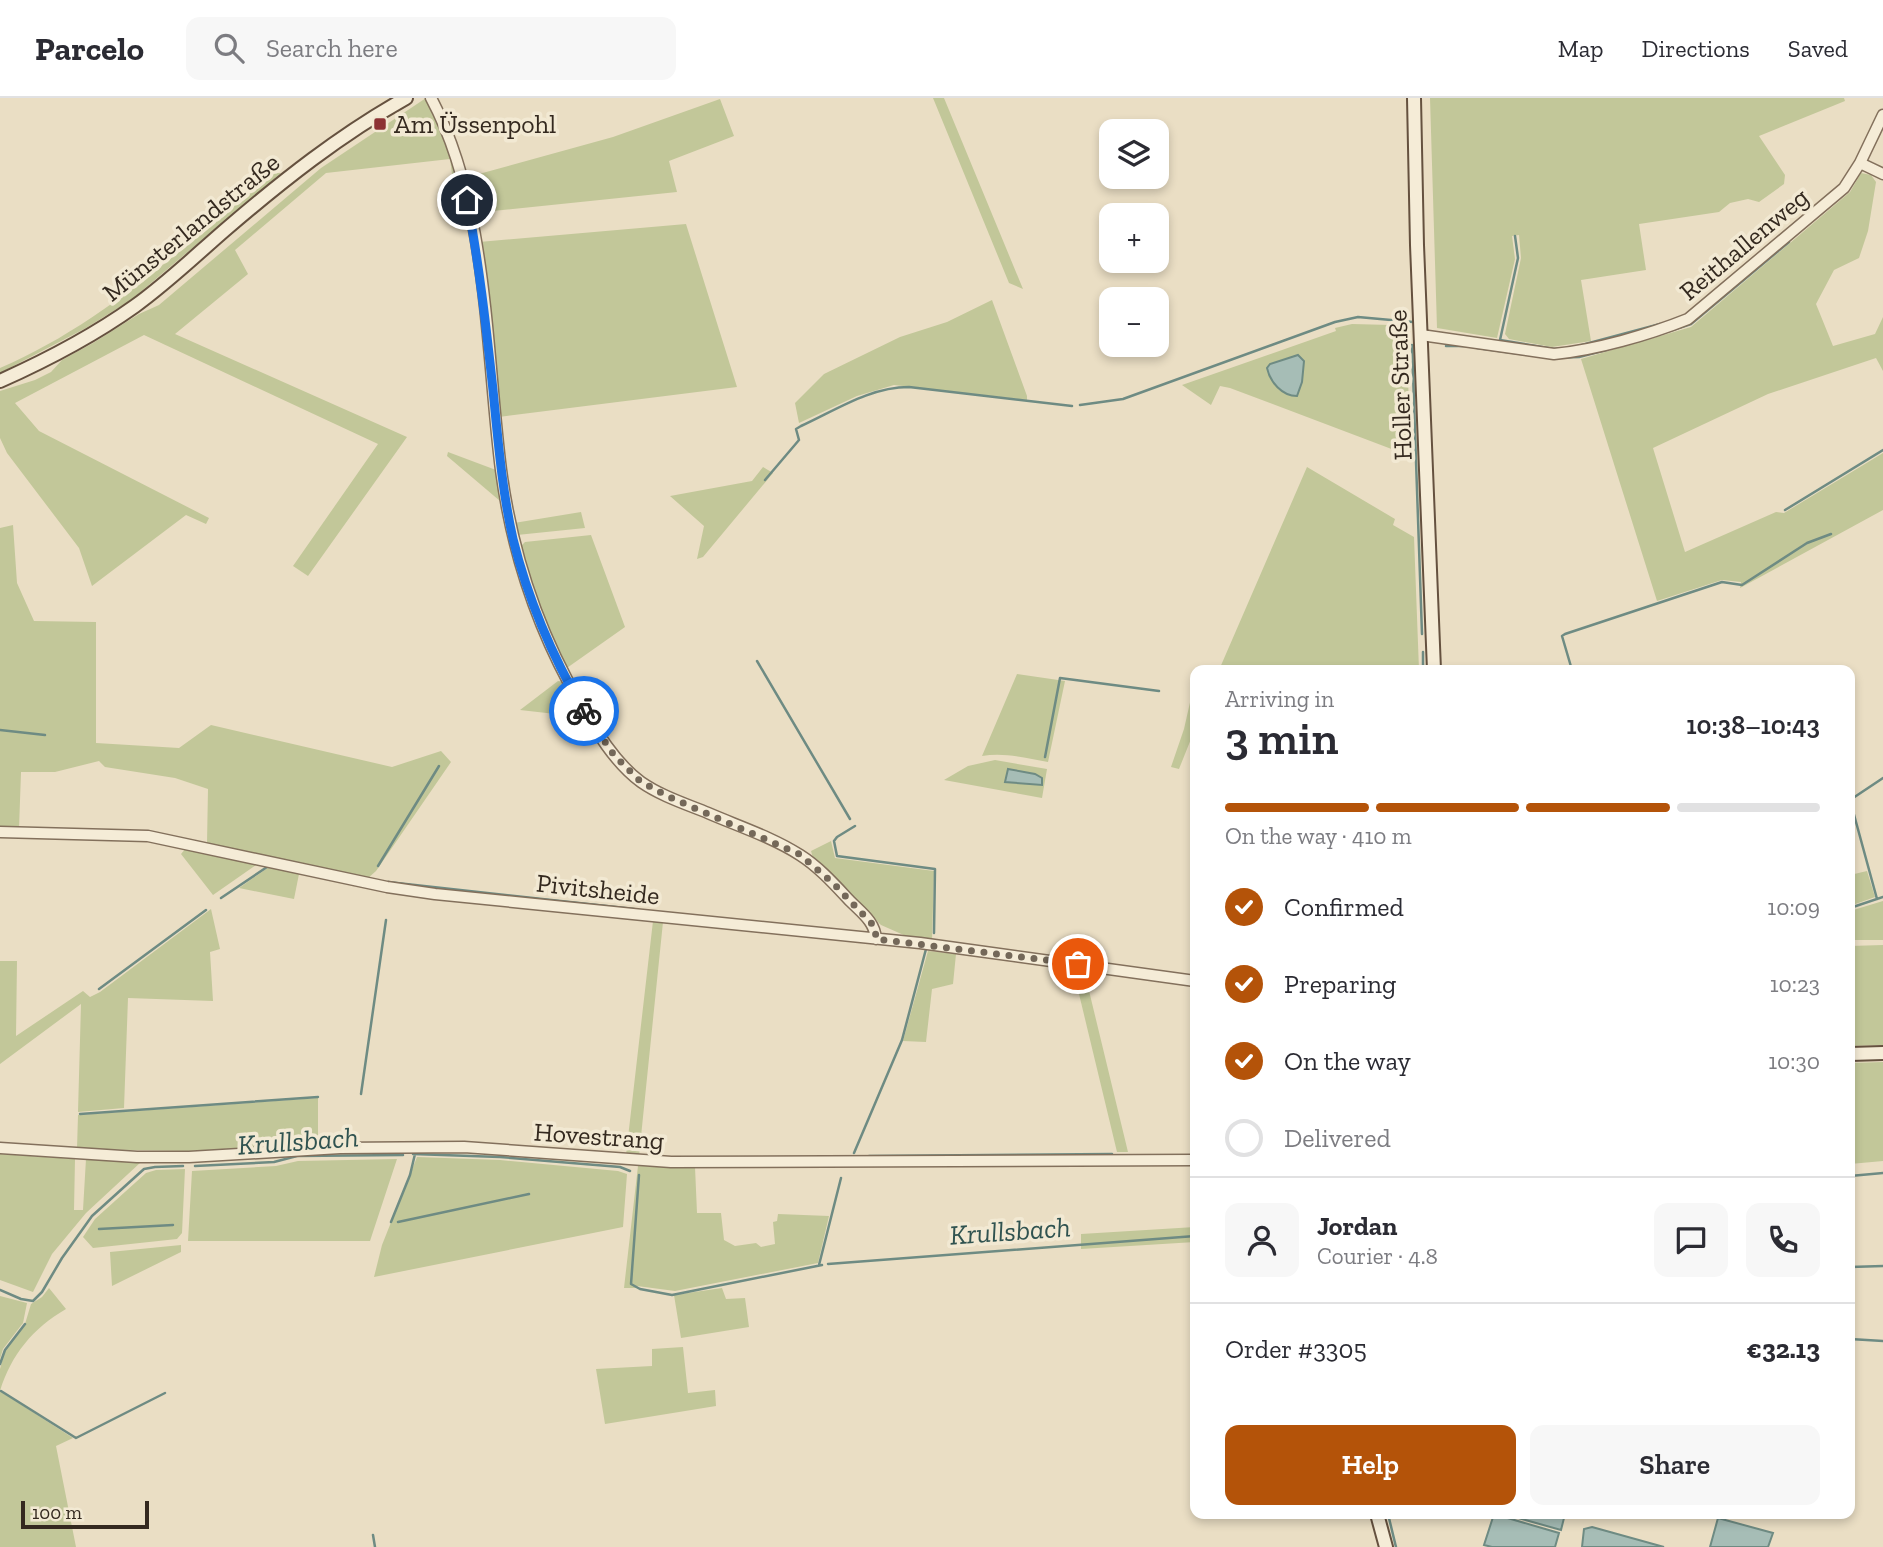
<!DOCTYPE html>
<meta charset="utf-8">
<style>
:root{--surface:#fff;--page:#f7f7f7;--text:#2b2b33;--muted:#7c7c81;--line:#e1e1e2;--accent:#b45309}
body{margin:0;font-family:"Zilla Slab",serif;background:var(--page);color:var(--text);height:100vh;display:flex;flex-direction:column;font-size:26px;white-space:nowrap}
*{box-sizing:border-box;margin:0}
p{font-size:23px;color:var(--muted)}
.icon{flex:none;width:38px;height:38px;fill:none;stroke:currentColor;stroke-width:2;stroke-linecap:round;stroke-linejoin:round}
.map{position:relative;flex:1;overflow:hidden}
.side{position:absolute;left:1190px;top:567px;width:665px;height:854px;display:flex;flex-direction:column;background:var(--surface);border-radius:14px;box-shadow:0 4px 10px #0003}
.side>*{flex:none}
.fabs{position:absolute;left:1099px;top:21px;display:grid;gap:14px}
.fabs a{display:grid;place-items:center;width:70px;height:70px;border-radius:14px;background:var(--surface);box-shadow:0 4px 10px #0003;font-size:35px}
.scale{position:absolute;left:21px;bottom:18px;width:128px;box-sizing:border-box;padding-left:7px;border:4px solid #34291f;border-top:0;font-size:19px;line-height:24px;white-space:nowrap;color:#34291f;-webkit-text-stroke:5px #f2e9d3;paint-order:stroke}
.pin{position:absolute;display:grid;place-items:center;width:60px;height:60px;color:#fff;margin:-30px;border:4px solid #fff;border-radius:50%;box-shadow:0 2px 7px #0007}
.courier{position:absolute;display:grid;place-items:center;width:70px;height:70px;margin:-35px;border:5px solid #1a73e8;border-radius:50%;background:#fff;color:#222;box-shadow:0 2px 9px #0007}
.summary em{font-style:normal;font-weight:600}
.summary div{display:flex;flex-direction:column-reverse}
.summary{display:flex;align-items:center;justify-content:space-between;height:119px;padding:0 35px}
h1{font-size:46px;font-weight:600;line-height:52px}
.bar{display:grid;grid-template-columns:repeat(4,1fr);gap:10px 7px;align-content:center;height:84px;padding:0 35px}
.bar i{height:9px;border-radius:5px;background:var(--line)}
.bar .selected{background:var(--accent)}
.bar p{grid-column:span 4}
.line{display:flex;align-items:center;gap:18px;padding:0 35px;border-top:2px solid var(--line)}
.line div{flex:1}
.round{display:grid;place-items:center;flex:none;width:74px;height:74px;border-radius:14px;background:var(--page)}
ol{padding:0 35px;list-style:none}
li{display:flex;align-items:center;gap:21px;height:77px}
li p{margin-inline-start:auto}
li .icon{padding:7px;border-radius:50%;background:var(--accent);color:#fff;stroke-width:4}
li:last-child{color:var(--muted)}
li i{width:38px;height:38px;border:4px solid var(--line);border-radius:50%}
.primary-button{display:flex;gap:14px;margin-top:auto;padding:14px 35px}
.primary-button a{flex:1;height:80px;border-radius:14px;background:var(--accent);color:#fff;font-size:28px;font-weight:600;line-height:80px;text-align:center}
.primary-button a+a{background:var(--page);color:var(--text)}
header{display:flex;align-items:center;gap:42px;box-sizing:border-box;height:98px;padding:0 35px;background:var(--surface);border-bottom:2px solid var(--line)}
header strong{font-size:33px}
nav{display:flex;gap:38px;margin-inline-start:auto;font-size:24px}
.search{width:490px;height:63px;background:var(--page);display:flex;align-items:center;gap:18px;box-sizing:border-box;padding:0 24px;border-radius:14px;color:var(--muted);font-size:26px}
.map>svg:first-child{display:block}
</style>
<header>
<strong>Parcelo</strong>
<div class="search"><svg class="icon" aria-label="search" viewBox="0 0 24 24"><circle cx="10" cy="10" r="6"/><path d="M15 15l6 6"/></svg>Search here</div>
<nav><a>Map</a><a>Directions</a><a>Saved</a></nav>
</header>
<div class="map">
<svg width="1883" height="1449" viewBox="0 0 1883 1449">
<rect width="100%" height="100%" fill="#eadec4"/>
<!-- green -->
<path fill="#c2c799" d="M426,0C452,43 458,71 467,119L458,121L450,61L326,75L235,152L248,176L175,236L407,339L308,478L293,468L378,346L144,237L15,305L39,333L209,420L206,426L186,417L92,488L79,450L7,355L0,340V293L35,282L51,274L62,262L93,245L139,216L159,207L321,70Z
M933,0H944L1023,191L1009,185Z
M1430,0H1844L1845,3L1759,38L1785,77L1784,86L1759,104L1748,101L1730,105L1719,114L1639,126L1646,172L1581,182L1591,243L1552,249L1509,241L1505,236L1521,160L1519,137L1512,138L1515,161L1497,240L1437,230Z
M720,1L734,38L669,63L677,94L473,115L468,79L613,39Z
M274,75H281L131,202L86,230L0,275V270C103,226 188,145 274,75Z
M1861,75L1871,77L1876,84L1868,133L1859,160L1834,172L1816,206L1833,248L1875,236L1883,219V273L1876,260L1768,296L1653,350L1685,454L1776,414L1784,415L1883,355V412L1740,490L1741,484L1722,482L1657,503L1581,261L1691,229L1850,94Z
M686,126L737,289L499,319L479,144Z
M992,202L1027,298V302L894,287L857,298L799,325L795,305L824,276L900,239L947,224Z
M1352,226L1391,227L1392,232L1407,233L1410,358L1230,290L1220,288L1211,307L1182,287L1336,233L1335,230Z
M448,354L496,372L500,403L447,358Z
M763,369L773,375L703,459L697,461L704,428L670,398L752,383Z
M1307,369L1395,421L1393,427L1414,439L1419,572H1219Z
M581,414L585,430L517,437L514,425Z
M13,427L17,485L34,523L96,524V645L179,650L211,627L392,669L441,653L451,664L376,773L367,781L207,745L208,691L175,680L105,669L99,663L55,674H21L19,731L0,730V430Z
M591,437L625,529L564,572L542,522L521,448L525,444Z
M1017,576L1065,583L1048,664C1026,660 1004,654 982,658Z
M558,583L564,584L582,619L520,612Z
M1191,600L1195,601V631L1179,671L1171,669L1184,631Z
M995,662L1047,671L1042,700L944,682L968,668Z
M831,743L835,760L934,773L932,843L906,838L881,827L813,760L811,753Z
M187,749L259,765L213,797L181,756Z
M269,769L299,776L294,801L239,790Z
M1867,773L1875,799L1850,808V777Z
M1883,803V842H1850V813Z
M211,811L220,851L210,854L213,903L128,900L124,1010L78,1014L81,906L0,966V863H17L16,938L83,893L90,899L100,894Z
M653,823L663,824L639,1058L626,1057Z
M1883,847V947L1850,948V848Z
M928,853L956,856L953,886L932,891L926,944L903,943Z
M1073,871L1084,872L1128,1054H1117Z
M1883,964V1063L1850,1066V965Z
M318,1000V1047L188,1053L77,1051L78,1017Z
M0,1056L75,1061L74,1112H83L86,1061L141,1064L86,1115L52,1156L33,1194L0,1182Z
M417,1059L500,1062L618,1073L627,1076L623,1129L374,1179L382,1147Z
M397,1061L370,1143H188L192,1073L276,1068L298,1063Z
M638,1068L695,1069L697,1115H721L724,1142L735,1148L756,1145L761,1149L775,1146L773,1124L777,1123L778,1116L829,1118L818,1165L675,1193L637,1188L636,1190H624Z
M185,1071L182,1135L177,1141L93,1150L83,1139L95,1121L146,1075L156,1072Z
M1195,1129V1144L1081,1151V1136Z
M181,1147V1154L112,1188L110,1154Z
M49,1190L66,1211C33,1230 11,1257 0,1293L73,1340L56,1348L76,1449H0V1271L5,1252L25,1226L31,1206L42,1199Z
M722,1190L726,1201L745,1200L749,1229L681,1240L674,1197Z
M0,1198L27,1205L23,1225L3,1251L0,1261Z
M683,1249L688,1295L715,1292L716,1308L605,1326L596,1271L652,1268V1251Z"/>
<!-- water -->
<path fill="#a6bdb6" stroke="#6e8b83" stroke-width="2" d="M1298,257L1304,263L1302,284L1297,298C1282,298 1270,284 1267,270L1270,266Z
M1008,671L1035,676L1042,680V687L1005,684Z
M1494,1416L1559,1435L1555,1449H1492L1484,1447Z
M1504,1416H1565L1561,1432Z
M1718,1420L1773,1435L1768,1449H1710Z
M1592,1429L1664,1449H1582L1584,1431Z"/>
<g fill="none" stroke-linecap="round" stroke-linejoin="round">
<!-- stream -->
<path stroke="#6e8b83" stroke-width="2.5" d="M1515,138L1518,160L1500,242L1554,251L1568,250
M1639,243L1691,226L1789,144
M1412,247L1422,536
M1446,248H1467
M1578,248L1660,226
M1477,250L1551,260L1579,259L1606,252
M1080,307L1123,301L1335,224L1358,219L1413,224
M765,382L799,342L796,331L801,328C836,312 870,289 909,289L1072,308
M1785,412L1883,352
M1423,554V572
M757,563L850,721
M1572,572L1562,538L1565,536L1722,484L1742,487L1807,445L1831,436
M0,632L45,637
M1045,659L1060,580L1159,593
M855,728L837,739L834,743L837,758L935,771L934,835
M378,768L439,668
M388,784L634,811
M221,800L267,769
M1877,801L1850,702L1883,680
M1850,810L1883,799
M99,891L206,812
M361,996L386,822
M80,1016L318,999
M854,1055L902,942L926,851
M413,1056L500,1059L620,1069L630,1073
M869,1058L1112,1056
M195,1068L274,1064L297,1058L403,1057
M639,1077L631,1186L640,1191L672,1197L822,1167
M1850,1078L1883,1075
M391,1124L410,1077L415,1056
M398,1124L529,1096
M99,1131L173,1127
M828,1166L1195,1138
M819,1167L841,1080
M1850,1169L1883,1168
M0,1192L21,1201L33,1203L42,1194L62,1160L92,1118L144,1071L155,1069L183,1068
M1850,1241L1883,1243
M0,1266L5,1252L25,1226
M1,1293L76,1340L165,1295
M1388,1416L1396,1449
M373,1437L375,1449"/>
<defs>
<path id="street" d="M431,0C488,106 486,254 501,372C512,455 538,533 580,605C596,633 615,665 641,684C661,698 686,706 708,715C738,728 772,739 800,757C819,769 835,787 850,803C862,815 875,824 876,841
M1860,65L1883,76
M1421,237L1554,256C1596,252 1648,237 1688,221L1844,90L1860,65L1883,17
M0,734L148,738L387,789L435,796L920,845L1195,883
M0,1050L137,1059H189L340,1050L464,1049L671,1064L1195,1062"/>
<path id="secondary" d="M1414,0L1417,147L1434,572
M0,283C47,262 93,238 135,208C167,185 195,158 225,132C282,83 340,37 406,0
M1850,956L1883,955
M1377,1416L1386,1449"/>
</defs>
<!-- street casing -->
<use href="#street" stroke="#83705c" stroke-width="13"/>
<!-- secondary casing -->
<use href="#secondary" stroke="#65513f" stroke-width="16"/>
<!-- street -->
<use href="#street" stroke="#f5ecd7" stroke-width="10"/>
<!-- secondary -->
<use href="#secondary" stroke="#f5ecd7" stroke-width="12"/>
</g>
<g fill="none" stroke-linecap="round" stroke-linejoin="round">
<!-- done -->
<path stroke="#746859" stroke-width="7" stroke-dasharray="0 12.6" d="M584,613L614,657L640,683L667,698L799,756L833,785L875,829L876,841L1078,866"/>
<!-- route -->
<path stroke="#1a73e8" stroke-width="9" d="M467,102C479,165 486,228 493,292C498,342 502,392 513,441C528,502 552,558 584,613"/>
</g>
<!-- markers -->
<rect fill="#8c3234" stroke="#f2e9d3" stroke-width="2.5" x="373" y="19" width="14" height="14" rx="3.5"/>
<g text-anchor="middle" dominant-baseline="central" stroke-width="7" stroke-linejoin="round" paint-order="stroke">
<!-- poi labels -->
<g font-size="26" fill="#34291f" stroke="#f2e9d3" text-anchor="start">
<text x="394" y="26">Am Üssenpohl</text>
</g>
<!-- street labels -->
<g font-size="26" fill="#34291f" stroke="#f2e9d3">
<text transform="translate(191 129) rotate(-39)">Münsterlandstraße</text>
<text transform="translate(1744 146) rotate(-40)">Reithallenweg</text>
<text transform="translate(1400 287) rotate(-92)">Holler Straße</text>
<text transform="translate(598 791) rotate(6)">Pivitsheide</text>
<text transform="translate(599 1038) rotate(4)">Hovestrang</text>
</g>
<!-- water labels -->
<g font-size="28" font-style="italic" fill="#305350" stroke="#f2e9d3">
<text transform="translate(298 1043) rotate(-4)">Krullsbach</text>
<text transform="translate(1010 1133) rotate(-4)">Krullsbach</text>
</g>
</g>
</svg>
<div class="fabs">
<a><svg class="icon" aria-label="layers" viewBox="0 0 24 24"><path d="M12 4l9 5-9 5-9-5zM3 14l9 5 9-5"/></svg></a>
<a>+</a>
<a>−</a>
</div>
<div class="scale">100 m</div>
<div class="pin" style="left:1078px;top:866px;background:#ea580c"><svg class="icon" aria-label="bag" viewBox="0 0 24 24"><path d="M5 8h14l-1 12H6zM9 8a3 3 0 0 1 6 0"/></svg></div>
<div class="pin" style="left:467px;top:102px;background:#1f2937"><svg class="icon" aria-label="home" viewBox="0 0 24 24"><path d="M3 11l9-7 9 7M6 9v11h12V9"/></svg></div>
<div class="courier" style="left:584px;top:613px"><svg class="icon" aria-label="bike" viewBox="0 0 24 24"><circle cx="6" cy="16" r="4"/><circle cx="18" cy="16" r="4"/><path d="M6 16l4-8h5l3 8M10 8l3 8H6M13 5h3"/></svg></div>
<section class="side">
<div class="summary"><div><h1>3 min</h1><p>Arriving in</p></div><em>10:38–10:43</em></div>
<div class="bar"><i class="selected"></i><i class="selected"></i><i class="selected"></i><i></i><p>On the way · 410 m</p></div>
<ol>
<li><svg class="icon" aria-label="check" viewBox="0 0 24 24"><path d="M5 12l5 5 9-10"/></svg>Confirmed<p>10:09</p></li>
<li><svg class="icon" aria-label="check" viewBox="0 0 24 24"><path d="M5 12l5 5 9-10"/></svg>Preparing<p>10:23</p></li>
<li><svg class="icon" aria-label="check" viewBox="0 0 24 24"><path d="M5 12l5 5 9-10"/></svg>On the way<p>10:30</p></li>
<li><i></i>Delivered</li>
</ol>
<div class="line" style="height:126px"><a class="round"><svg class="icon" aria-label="person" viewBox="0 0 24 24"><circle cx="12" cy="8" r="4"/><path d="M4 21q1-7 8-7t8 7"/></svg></a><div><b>Jordan</b><p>Courier · 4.8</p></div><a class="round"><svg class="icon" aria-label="chat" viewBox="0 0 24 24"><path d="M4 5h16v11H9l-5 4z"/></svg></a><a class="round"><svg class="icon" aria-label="phone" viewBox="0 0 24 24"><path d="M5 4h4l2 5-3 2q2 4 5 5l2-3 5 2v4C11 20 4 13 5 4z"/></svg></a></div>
<div class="line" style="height:91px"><div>Order #3305</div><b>€32.13</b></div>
<div class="primary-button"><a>Help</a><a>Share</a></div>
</section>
</div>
